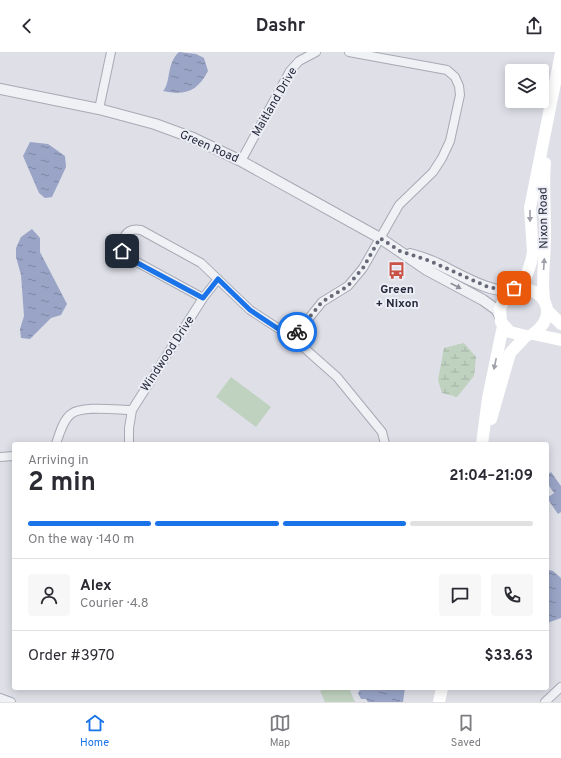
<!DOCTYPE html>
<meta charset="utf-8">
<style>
:root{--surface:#fff;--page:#f7f7f7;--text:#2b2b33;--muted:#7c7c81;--line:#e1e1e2;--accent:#1a73e8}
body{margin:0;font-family:Overpass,sans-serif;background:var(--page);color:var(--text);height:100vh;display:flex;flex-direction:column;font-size:15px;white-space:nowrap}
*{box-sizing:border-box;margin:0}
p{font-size:13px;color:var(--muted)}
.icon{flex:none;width:22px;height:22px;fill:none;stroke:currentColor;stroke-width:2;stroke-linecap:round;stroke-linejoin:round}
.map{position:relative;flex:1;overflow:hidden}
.panel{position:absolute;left:12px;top:390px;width:537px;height:248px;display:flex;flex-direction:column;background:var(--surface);border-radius:4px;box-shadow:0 2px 10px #0003}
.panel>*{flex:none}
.controls{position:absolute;left:505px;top:12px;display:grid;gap:8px}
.controls a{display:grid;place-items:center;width:44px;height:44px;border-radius:4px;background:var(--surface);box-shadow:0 2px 10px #0003;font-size:20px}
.pin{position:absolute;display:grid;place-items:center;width:34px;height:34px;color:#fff;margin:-17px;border-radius:8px;box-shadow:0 2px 6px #0006}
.courier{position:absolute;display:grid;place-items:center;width:40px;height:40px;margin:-20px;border:3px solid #1a73e8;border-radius:50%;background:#fff;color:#222;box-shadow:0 1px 5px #0007}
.summary em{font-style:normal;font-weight:700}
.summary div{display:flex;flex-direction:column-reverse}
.summary{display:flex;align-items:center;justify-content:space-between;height:68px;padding:0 16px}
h1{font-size:26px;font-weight:700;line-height:30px}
.bar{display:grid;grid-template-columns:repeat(4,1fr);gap:6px 4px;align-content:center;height:48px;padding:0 16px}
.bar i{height:5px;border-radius:3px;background:var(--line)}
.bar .current{background:var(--accent)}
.bar p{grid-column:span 4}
.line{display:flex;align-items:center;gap:10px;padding:0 16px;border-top:1px solid var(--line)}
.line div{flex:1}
.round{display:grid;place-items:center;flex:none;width:42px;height:42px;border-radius:4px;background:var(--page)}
header{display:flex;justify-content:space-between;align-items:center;height:52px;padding:0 16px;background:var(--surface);font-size:18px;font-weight:700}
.menu{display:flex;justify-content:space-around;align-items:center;height:56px;border-top:1px solid var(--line);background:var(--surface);font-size:11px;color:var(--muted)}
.menu a{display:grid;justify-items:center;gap:2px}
.menu .current{color:var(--accent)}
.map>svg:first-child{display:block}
</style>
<header><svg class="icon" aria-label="back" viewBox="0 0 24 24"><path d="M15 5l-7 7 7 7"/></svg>Dashr<svg class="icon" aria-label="share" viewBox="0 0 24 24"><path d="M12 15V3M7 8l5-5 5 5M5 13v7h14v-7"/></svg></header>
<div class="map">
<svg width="561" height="650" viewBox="0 0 561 650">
<defs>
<pattern id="wetland-marsh" width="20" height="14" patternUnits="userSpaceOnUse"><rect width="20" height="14" fill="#bfd1bf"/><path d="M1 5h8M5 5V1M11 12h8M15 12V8" fill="none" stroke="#a4b4a5"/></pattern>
<pattern id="water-ripples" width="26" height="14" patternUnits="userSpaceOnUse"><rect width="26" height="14" fill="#99a4c6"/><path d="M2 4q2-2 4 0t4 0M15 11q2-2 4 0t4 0" fill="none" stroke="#7d86a2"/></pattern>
</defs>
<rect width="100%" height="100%" fill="#dedfe7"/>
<!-- wetland -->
<path fill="url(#wetland-marsh)" d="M464,291L476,305L474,324L457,345L442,341L438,328L444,296Z"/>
<!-- pitch -->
<path fill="#bfd1bf" d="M231,325L271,355L256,375L216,345Z
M326,636H349L355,650H325L320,639Z"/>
<!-- water -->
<path fill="url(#water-ripples)" d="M179,0L196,2L204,6L208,19C198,39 185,44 163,39C171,31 166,12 179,0Z
M30,90L48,92L65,104L66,115L52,145L45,146L39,141L23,104Z
M32,177L40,186V200L67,252L61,263L51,266L30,287L21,286L20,277L24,264L21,223L16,205V196L21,185Z
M551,420L561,434V460L558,462L547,446L554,441L547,431V423Z
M549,518L553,519L561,526V566L547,571V519Z
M361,636H405L403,650H368L366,647H361L358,641Z"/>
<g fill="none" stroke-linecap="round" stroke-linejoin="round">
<defs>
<path id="minor" d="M99,57L111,0
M241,109L290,19L299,9L316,0
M203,246L124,203C119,189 125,175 141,178L201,211L250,258L293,286L337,325L382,380L385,392
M293,286L322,250L348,234L363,216L399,153L433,120L442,106L450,89L460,43L459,34L455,25L447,18L349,0
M56,392C59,383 63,368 71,362C82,353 118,358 132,358L203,246L218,227
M129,392V376L132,358
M0,405L14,404
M0,646L11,650
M545,650L561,635"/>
<path id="tertiary" d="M0,37L99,57L155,72L193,86L241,109L380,186L427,218L483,248L497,258L500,265
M410,202C417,204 424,206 431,209C450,216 495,247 514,236"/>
</defs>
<!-- minor casing -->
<use href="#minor" stroke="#a7a9b4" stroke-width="10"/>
<!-- tertiary casing -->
<use href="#tertiary" stroke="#a7a9b4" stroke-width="12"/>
<!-- minor -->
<use href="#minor" stroke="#f0f1f5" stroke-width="8"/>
<!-- tertiary -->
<use href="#tertiary" stroke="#f0f1f5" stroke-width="10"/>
<!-- secondary -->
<path stroke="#fff" stroke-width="12" d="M514,236L526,225L531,210L533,200L530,156L561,1
M514,236C545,234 560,263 533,282
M509,239L500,256L501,270L510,280L526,284
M544,247C541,224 546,200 545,176C545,154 543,133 545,111
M547,258L561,272
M533,282L561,288
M491,367L510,301L526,284
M482,392L488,346L503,274
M439,650L442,636"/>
</g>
<!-- one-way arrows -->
<defs><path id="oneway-solid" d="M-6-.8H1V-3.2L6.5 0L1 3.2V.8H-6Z"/></defs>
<g fill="#9e9fa8">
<use href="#oneway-solid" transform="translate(530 164) rotate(90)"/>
<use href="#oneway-solid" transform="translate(544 212) rotate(-86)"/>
<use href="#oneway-solid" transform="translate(495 312) rotate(102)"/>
</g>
<use fill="#8c8e99" href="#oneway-solid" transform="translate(456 234) rotate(27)"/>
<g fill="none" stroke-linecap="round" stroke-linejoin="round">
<!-- done -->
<path stroke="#676978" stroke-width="4" stroke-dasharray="0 7.2" d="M297,280L322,250L348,234L355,225L363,216L380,186L400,199L430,209L488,235L509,239L514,236"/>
<!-- route -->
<path stroke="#1a73e8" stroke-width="5" d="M122,199L124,203L130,207L203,246L218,227L250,258L292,286L297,280"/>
</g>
<!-- icons -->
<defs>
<symbol id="bus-bare" viewBox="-9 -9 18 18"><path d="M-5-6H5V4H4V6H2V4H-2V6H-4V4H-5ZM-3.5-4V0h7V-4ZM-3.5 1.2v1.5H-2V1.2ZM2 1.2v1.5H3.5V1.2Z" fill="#c95145" stroke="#edeef5" stroke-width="2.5" paint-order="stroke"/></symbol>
</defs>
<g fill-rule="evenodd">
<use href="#bus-bare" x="384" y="206" width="25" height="25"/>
</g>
<g text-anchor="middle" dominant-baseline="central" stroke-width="4" stroke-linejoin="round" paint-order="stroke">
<!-- street labels -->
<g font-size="12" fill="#272a3d" stroke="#edeef5">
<text transform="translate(275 50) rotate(-60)">Maitland Drive</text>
<text transform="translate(209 95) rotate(24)">Green Road</text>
<text transform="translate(544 166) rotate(-91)">Nixon Road</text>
<text transform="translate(168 302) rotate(-57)">Windwood Drive</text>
</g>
<!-- poi labels -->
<g font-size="12" font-weight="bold" fill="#272a3d" stroke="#edeef5">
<text x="397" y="238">Green<tspan x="397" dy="14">+ Nixon</tspan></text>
</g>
</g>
</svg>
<div class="controls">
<a><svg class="icon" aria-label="layers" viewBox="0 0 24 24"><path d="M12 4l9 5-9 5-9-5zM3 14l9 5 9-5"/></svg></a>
</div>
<div class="pin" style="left:514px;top:236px;background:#ea580c"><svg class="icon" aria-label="bag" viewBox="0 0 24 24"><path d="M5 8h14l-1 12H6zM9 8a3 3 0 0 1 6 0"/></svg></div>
<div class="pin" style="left:122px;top:199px;background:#1f2937"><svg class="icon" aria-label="home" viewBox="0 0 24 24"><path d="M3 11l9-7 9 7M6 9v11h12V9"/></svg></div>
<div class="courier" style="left:297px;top:280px"><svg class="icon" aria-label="bike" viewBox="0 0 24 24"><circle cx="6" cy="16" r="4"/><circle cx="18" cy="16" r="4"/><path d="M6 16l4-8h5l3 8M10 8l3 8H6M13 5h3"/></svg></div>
<section class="panel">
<div class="summary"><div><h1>2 min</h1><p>Arriving in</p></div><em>21:04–21:09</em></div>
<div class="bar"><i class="current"></i><i class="current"></i><i class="current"></i><i></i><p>On the way · 140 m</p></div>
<div class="line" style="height:72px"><a class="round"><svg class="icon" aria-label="person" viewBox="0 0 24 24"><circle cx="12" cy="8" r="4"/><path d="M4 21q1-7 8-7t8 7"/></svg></a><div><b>Alex</b><p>Courier · 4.8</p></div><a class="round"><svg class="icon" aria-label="chat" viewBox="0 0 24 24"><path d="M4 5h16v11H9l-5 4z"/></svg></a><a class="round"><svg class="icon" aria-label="phone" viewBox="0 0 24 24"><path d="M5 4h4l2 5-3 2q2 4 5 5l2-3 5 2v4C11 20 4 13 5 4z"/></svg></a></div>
<div class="line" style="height:52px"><div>Order #3970</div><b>$33.63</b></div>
</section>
</div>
<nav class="menu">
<a class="current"><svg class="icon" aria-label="home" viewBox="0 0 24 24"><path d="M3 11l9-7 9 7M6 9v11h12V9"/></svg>Home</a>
<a><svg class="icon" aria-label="map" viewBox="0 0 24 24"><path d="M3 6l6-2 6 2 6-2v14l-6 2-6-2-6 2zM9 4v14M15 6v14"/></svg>Map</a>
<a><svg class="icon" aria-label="saved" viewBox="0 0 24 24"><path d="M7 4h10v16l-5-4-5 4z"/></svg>Saved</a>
</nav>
